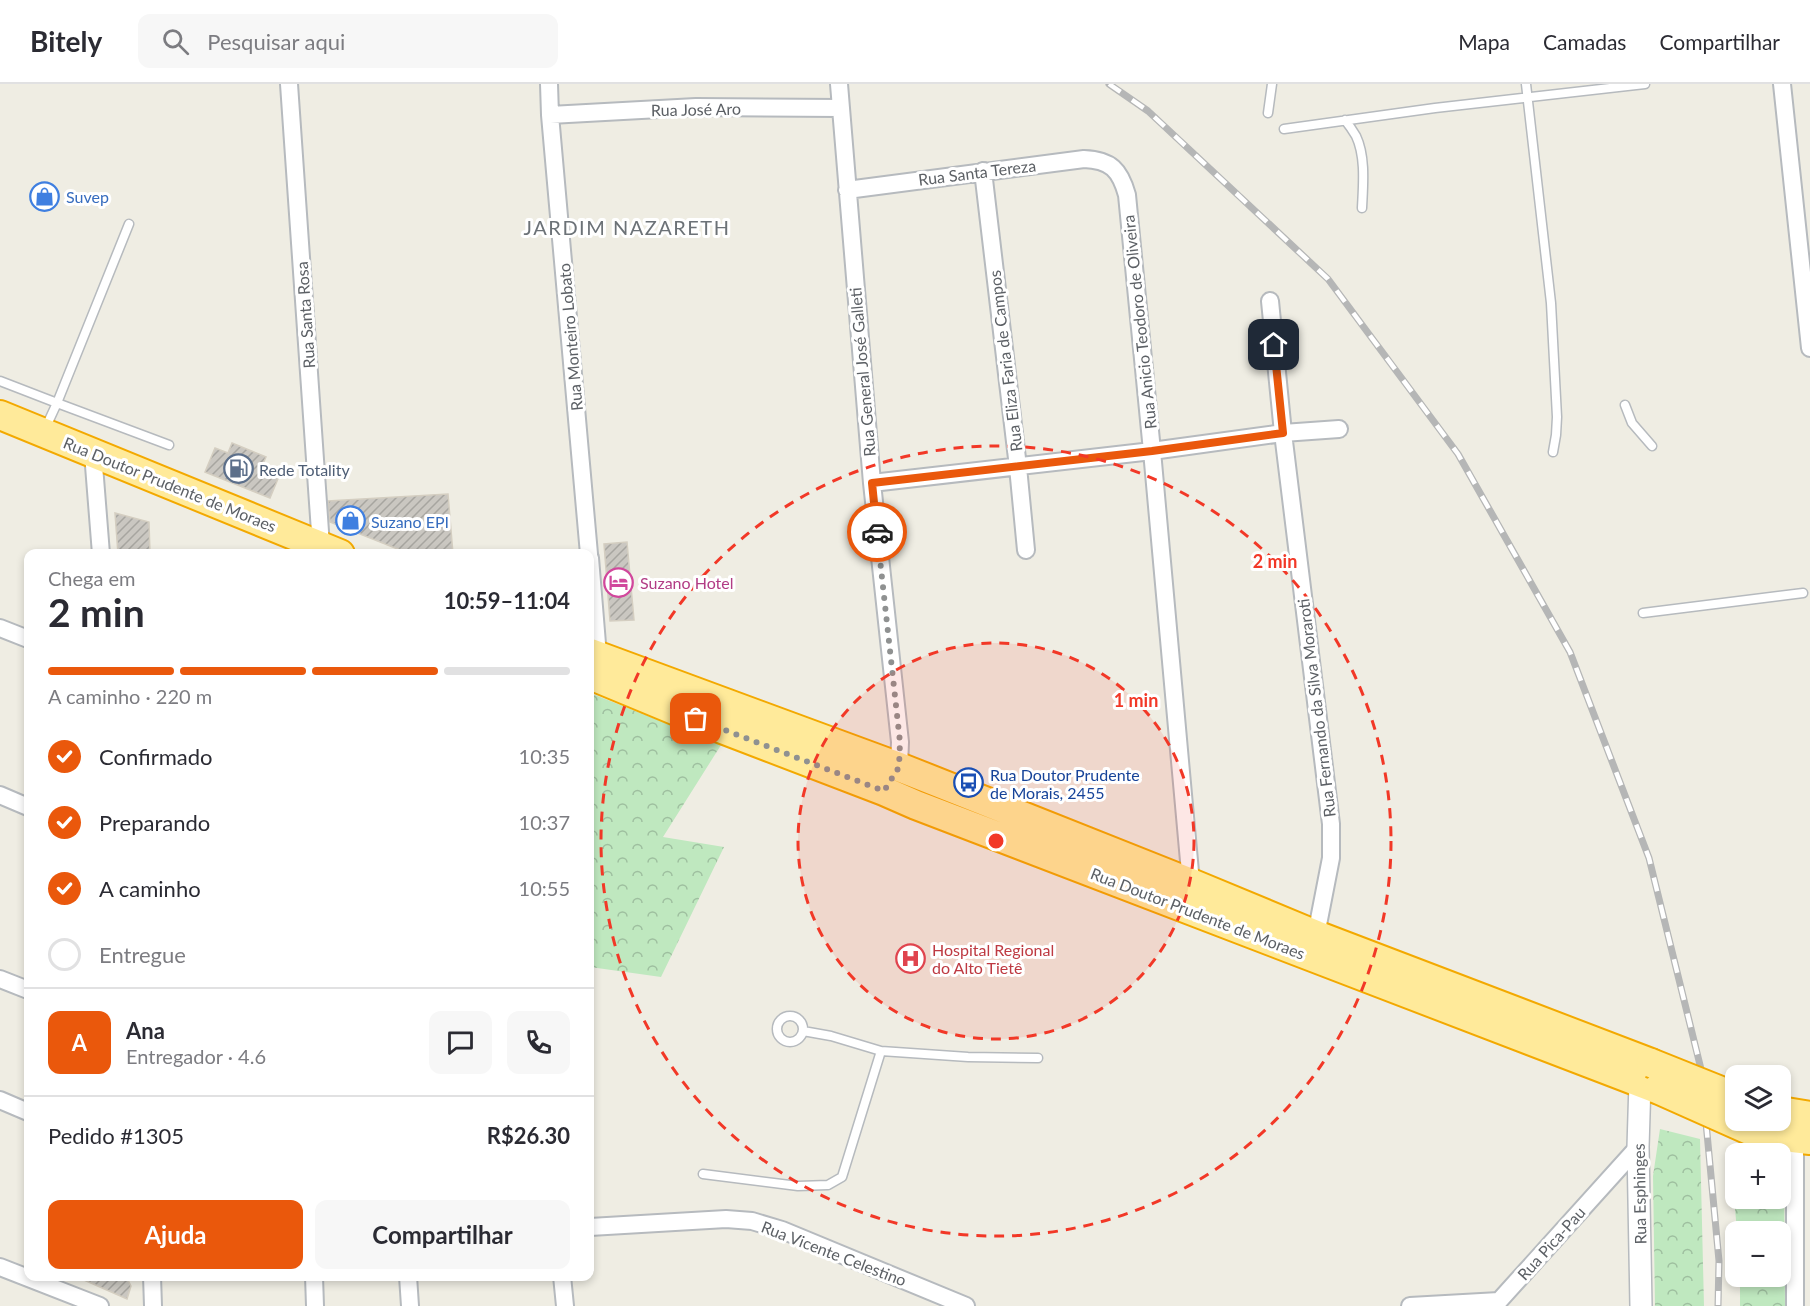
<!DOCTYPE html>
<html lang="pt">
<meta charset="utf-8">
<style>
:root{--surface:#fff;--page:#f7f7f7;--text:#2b2b33;--muted:#7c7c81;--line:#e1e1e2;--accent:#ea580c}
body{margin:0;font-family:Lato,sans-serif;background:var(--page);color:var(--text);height:100vh;display:flex;flex-direction:column;font-size:22px;white-space:nowrap}
*{box-sizing:border-box;margin:0}
p{font-size:20px;color:var(--muted)}
.icon{flex:none;width:33px;height:33px;fill:none;stroke:currentColor;stroke-width:2;stroke-linecap:round;stroke-linejoin:round}
.map{position:relative;flex:1;overflow:hidden}
.panel{position:absolute;left:24px;top:465px;width:570px;height:732px;display:flex;flex-direction:column;background:var(--surface);border-radius:12px;box-shadow:0 3px 9px #0003}
.panel>*{flex:none}
.tools{position:absolute;left:1725px;top:981px;display:grid;gap:12px}
.tools a{display:grid;place-items:center;width:66px;height:66px;border-radius:12px;background:var(--surface);box-shadow:0 3px 9px #0003;font-size:30px}
.pin{position:absolute;display:grid;place-items:center;width:51px;height:51px;color:#fff;margin:-26px;border-radius:12px;box-shadow:0 3px 9px #0006}
.courier{position:absolute;display:grid;place-items:center;width:60px;height:60px;margin:-30px;border:4px solid #ea580c;border-radius:50%;background:#fff;color:#222;box-shadow:0 2px 8px #0007}
.headline em{font-style:normal;font-weight:700}
.headline div{display:flex;flex-direction:column-reverse}
.headline{display:flex;align-items:center;justify-content:space-between;height:102px;padding:0 24px}
h1{font-size:39px;font-weight:700;line-height:45px}
.bar{display:grid;grid-template-columns:repeat(4,1fr);gap:9px 6px;align-content:center;height:72px;padding:0 24px}
.bar i{height:8px;border-radius:4px;background:var(--line)}
.bar .active{background:var(--accent)}
.bar p{grid-column:span 4}
.line{display:flex;align-items:center;gap:15px;padding:0 24px;border-top:2px solid var(--line)}
.line div{flex:1}
.round{display:grid;place-items:center;flex:none;width:63px;height:63px;border-radius:12px;background:var(--page)}
ol{padding:0 24px;list-style:none}
li{display:flex;align-items:center;gap:18px;height:66px}
li p{margin-inline-start:auto}
li .icon{padding:6px;border-radius:50%;background:var(--accent);color:#fff;stroke-width:4}
li:last-child{color:var(--muted)}
li i{width:33px;height:33px;border:3px solid var(--line);border-radius:50%}
.button{display:flex;gap:12px;margin-top:auto;padding:12px 24px}
.button a{flex:1;height:69px;border-radius:12px;background:var(--accent);color:#fff;font-size:24px;font-weight:700;line-height:69px;text-align:center}
.button a+a{background:var(--page);color:var(--text)}
header{display:flex;align-items:center;gap:36px;box-sizing:border-box;height:84px;padding:0 30px;background:var(--surface);border-bottom:2px solid var(--line)}
header strong{font-size:28px}
nav{display:flex;gap:33px;margin-inline-start:auto;font-size:21px}
.search{width:420px;height:54px;background:var(--page);display:flex;align-items:center;gap:15px;box-sizing:border-box;padding:0 21px;border-radius:12px;color:var(--muted);font-size:22px}
.map>svg:first-child{display:block}
</style>
<header>
<strong>Bitely</strong>
<div class="search"><svg class="icon" aria-label="search" viewBox="0 0 24 24"><circle cx="10" cy="10" r="6"/><path d="M15 15l6 6"/></svg>Pesquisar aqui</div>
<nav><a>Mapa</a><a>Camadas</a><a>Compartilhar</a></nav>
</header>
<div class="map">
<svg width="1810" height="1222" viewBox="0 0 1810 1222">
<defs>
<pattern id="forest-crowns" width="20" height="18" patternUnits="userSpaceOnUse" patternTransform="scale(1.5)"><rect width="20" height="18" fill="#bfe8bf"/><path d="M2 6a3 3 0 1 1 6 0M12 15a3 3 0 1 1 6 0" fill="none" stroke="#9ebf9f"/></pattern>
<pattern id="building-hatch" width="6" height="6" patternUnits="userSpaceOnUse" patternTransform="scale(1.5)"><rect width="6" height="6" fill="#cac7c1"/><path d="M-1 1l2-2M0 6l6-6M5 7l2-2" fill="none" stroke="#a7a5a0"/></pattern>
</defs>
<rect width="100%" height="100%" fill="#efede3"/>
<!-- forest -->
<path fill="url(#forest-crowns)" d="M590,609L721,661L663,753L724,763L661,893L590,883Z
M1660,1045L1700,1055L1704,1222H1655L1653,1092Z
M1730,1068L1735,1070L1736,1114H1780L1781,1080L1784,1081L1785,1222H1740V1193L1780,1192V1148L1737,1147Z"/>
<!-- building -->
<path fill="url(#building-hatch)" stroke="#d4cec1" stroke-width="1.5" d="M232,359L266,373L262,382L280,390L270,414L205,388L215,364L228,369Z
M448,410L453,470H410L330,438L328,417Z
M115,429L149,438L150,470H118Z
M627,458L634,536L610,537L604,460Z
M75,1192H122L127,1194L131,1202L127,1215Z"/>
<g fill="none" stroke-linecap="round" stroke-linejoin="round">
<defs>
<path id="service" d="M1526,0L1551,219L1557,333L1556,351L1553,368
M1268,29L1272,0
M1345,36C1349,41 1353,47 1356,52C1366,73 1363,102 1362,124
M1284,45L1435,24L1645,0
M129,140L57,319L169,361
M0,297L57,319L45,345
M1625,321L1632,339L1652,362
M1643,529L1803,509
M777 945a13 13 0 1 1 26 0a13 13 0 1 1-26 0Z
M803,947L831,952L881,967L968,973L1038,974
M703,1090L798,1102L828,1101L842,1093L881,967"/>
<path id="minor" d="M289,0L321,462
M549,0L550,31L589,470
M839,0L872,399L900,658L899,683L895,688
M1782,0L1810,264
M550,31L696,23L841,24
M983,87L1018,383L1026,466
M847,106L1084,75C1111,76 1120,86 1127,111L1152,367L1191,799
M1270,217L1283,349L1331,740V774L1316,851
M93,369L101,470
M872,399L1152,367L1283,349L1339,345
M590,474L598,572
M0,544L28,555
M0,711L28,723
M0,895L28,906
M0,1016L28,1028
M1795,1054V1222
M590,1143L726,1135L752,1137L782,1146L966,1222
M0,1183L100,1222
M152,1192L153,1222
M314,1192L315,1222
M408,1192L410,1222
M562,1192L565,1222
M1410,1222L1499,1217L1638,1063"/>
<path id="tertiary" d="M1640,998L1638,1063L1641,1222"/>
<path id="trunk" d="M0,331L340,470
M590,569L899,683L1191,799L1316,851L1651,979
M590,591L696,635L884,707L916,721L1657,1005
M1780,1027L1810,1032
M1764,1051L1810,1056"/>
</defs>
<!-- service casing -->
<use href="#service" stroke="#b6babe" stroke-width="11"/>
<!-- minor casing -->
<use href="#minor" stroke="#b6babe" stroke-width="20"/>
<!-- tertiary casing -->
<use href="#tertiary" stroke="#b6babe" stroke-width="24"/>
<!-- trunk casing -->
<use href="#trunk" stroke="#f3a900" stroke-width="32"/>
<!-- service -->
<use href="#service" stroke="#fff" stroke-width="8"/>
<!-- minor -->
<use href="#minor" stroke="#fff" stroke-width="16"/>
<!-- tertiary -->
<use href="#tertiary" stroke="#fff" stroke-width="21"/>
<!-- trunk -->
<use href="#trunk" stroke="#ffea9a" stroke-width="28"/>
<defs>
<path id="rail" d="M1109,0L1148,27L1328,195L1458,370L1570,568L1649,774L1701,985L1719,1177L1718,1222"/>
</defs>
<!-- rail casing -->
<use href="#rail" stroke="#b5b6b6" stroke-width="7"/>
<!-- rail -->
<use href="#rail" stroke="#fff" stroke-width="4.5" stroke-dasharray="14" stroke-linecap="butt"/>
<defs>
<path id="trunk-bridge" d="M1651,979L1736,1013
M1657,1005L1749,1046L1764,1051"/>
</defs>
<!-- trunk-bridge casing -->
<use href="#trunk-bridge" stroke="#f3a900" stroke-width="32" stroke-linecap="butt"/>
<!-- trunk-bridge -->
<use href="#trunk-bridge" stroke="#ffea9a" stroke-width="28"/>
</g>
<g fill="none" stroke-linecap="round" stroke-linejoin="round">
<!-- done -->
<path stroke="#8f9191" stroke-width="6" stroke-dasharray="0 10.8" d="M696,635L884,707L899,683L900,658L877,448"/>
<!-- route -->
<path stroke="#ea580c" stroke-width="8" d="M877,448L872,399L1152,367L1283,349L1274,261"/>
</g>
<!-- distance rings -->
<circle cx="996" cy="757" r="198" fill="#f23827" fill-opacity=".12"/>
<g fill="none" stroke="#f23827" stroke-width="3" stroke-dasharray="10 8">
<circle cx="996" cy="757" r="198"/>
<circle cx="996" cy="757" r="395"/>
</g>
<!-- icons -->
<defs>
<symbol id="shop-ring" viewBox="-11 -11 22 22"><circle r="9.5" fill="#fff" stroke="#3f7fe0" stroke-width="1.5"/><path d="M-5-2.5h2.3a2.7 3.5 0 0 1 5.4 0H5L5.5 6h-11ZM-1.5-2.5h3a1.5 2.3 0 0 0-3 0Z" fill="#3f7fe0"/></symbol>
<symbol id="fuel-ring" viewBox="-11 -11 22 22"><circle r="9.5" fill="#fff" stroke="#5c6f8a" stroke-width="1.5"/><path d="M-5.5-6h7V0h2V4h1.3V-2.5L3-4.5l.8-.8L6-3V5H2.5V1h-1V6h-7ZM-4.2-4.7v3.2H.2V-4.7Z" fill="#5c6f8a"/></symbol>
<symbol id="hotel-ring" viewBox="-11 -11 22 22"><circle r="9.5" fill="#fff" stroke="#d1479c" stroke-width="1.5"/><path d="M-6-4.5h1.5V1H6V5H4.5V3h-9V5H-6ZM-4 0a1.8 1.8 0 1 1 3.6 0ZM.5 0V-2.5h3Q6-2.5 6 0Z" fill="#d1479c"/></symbol>
<symbol id="bus-ring" viewBox="-11 -11 22 22"><circle r="9.5" fill="#fff" stroke="#1a4fb4" stroke-width="1.5"/><path d="M-5-6H5V4H4V6H2V4H-2V6H-4V4H-5ZM-3.5-4V0h7V-4ZM-3.5 1.2v1.5H-2V1.2ZM2 1.2v1.5H3.5V1.2Z" fill="#1a4fb4"/></symbol>
<symbol id="hospital-ring" viewBox="-11 -11 22 22"><circle r="9.5" fill="#fff" stroke="#e0444e" stroke-width="1.5"/><path d="M-5-5h3v3.5h4V-5h3V5h-3V1.5h-4V5h-3Z" fill="#e0444e"/></symbol>
</defs>
<g fill-rule="evenodd">
<use href="#shop-ring" x="28" y="96" width="33" height="33"/>
<use href="#fuel-ring" x="222" y="368" width="33" height="33"/>
<use href="#shop-ring" x="334" y="420" width="33" height="33"/>
<use href="#hotel-ring" x="602" y="482" width="33" height="33"/>
<use href="#bus-ring" x="952" y="682" width="33" height="33"/>
<use href="#hospital-ring" x="894" y="858" width="33" height="33"/>
</g>
<g text-anchor="middle" dominant-baseline="central" stroke-width="6" stroke-linejoin="round" paint-order="stroke">
<!-- street labels -->
<g font-size="16" fill="#5c6065" stroke="#fff">
<text transform="translate(696 25) rotate(-1)">Rua José Aro</text>
<text transform="translate(977 88) rotate(-7)">Rua Santa Tereza</text>
<text transform="translate(305 231) rotate(-94)">Rua Santa Rosa</text>
<text transform="translate(1139 238) rotate(-96)">Rua Anicio Teodoro de Oliveira</text>
<text transform="translate(570 253) rotate(-95)">Rua Monteiro Lobato</text>
<text transform="translate(1005 277) rotate(-97)">Rua Eliza Faria de Campos</text>
<text transform="translate(862 288) rotate(-95)">Rua General José Galleti</text>
<text transform="translate(170 400) rotate(22)">Rua Doutor Prudente de Moraes</text>
<text transform="translate(1316 624) rotate(-97)">Rua Fernando da Silva Moraroti</text>
<text transform="translate(1198 829) rotate(21)">Rua Doutor Prudente de Moraes</text>
<text transform="translate(1639 1110) rotate(-91)">Rua Esphinges</text>
<text transform="translate(1551 1159) rotate(-48)">Rua Pica-Pau</text>
<text transform="translate(834 1169) rotate(21)">Rua Vicente Celestino</text>
</g>
<!-- shop labels -->
<g font-size="16" fill="#366cbe" stroke="#fff" text-anchor="start">
<text x="66" y="112">Suvep</text>
<text x="371" y="437">Suzano EPI</text>
</g>
<!-- service labels -->
<g font-size="16" fill="#4e5e75" stroke="#fff" text-anchor="start">
<text x="259" y="385">Rede Totality</text>
</g>
<!-- hotel labels -->
<g font-size="16" fill="#b23c85" stroke="#fff" text-anchor="start">
<text x="640" y="498">Suzano Hotel</text>
</g>
<!-- transit labels -->
<g font-size="16" fill="#164399" stroke="#fff" text-anchor="start">
<text x="990" y="690">Rua Doutor Prudente<tspan x="990" dy="18">de Morais, 2455</tspan></text>
</g>
<!-- health labels -->
<g font-size="16" fill="#be3a42" stroke="#fff" text-anchor="start">
<text x="932" y="865">Hospital Regional<tspan x="932" dy="18">do Alto Tietê</tspan></text>
</g>
<!-- quarter labels -->
<g font-size="20" letter-spacing="1.5" fill="#6c7277" stroke="#fff">
<text x="627" y="143">JARDIM NAZARETH</text>
</g>
</g>
<circle cx="996" cy="757" r="9" fill="#f23827" stroke="#fff" stroke-width="3"/>
<g font-size="18" text-anchor="middle" font-weight="bold" fill="#f23827" stroke="#fff" stroke-width="6" stroke-linejoin="round" paint-order="stroke">
<text x="1275" y="484">2 min</text>
<text x="1136" y="623">1 min</text>
</g>
</svg>
<div class="tools">
<a><svg class="icon" aria-label="layers" viewBox="0 0 24 24"><path d="M12 4l9 5-9 5-9-5zM3 14l9 5 9-5"/></svg></a>
<a>+</a>
<a>−</a>
</div>
<div class="pin" style="left:696px;top:635px;background:#ea580c"><svg class="icon" aria-label="bag" viewBox="0 0 24 24"><path d="M5 8h14l-1 12H6zM9 8a3 3 0 0 1 6 0"/></svg></div>
<div class="pin" style="left:1274px;top:261px;background:#1f2937"><svg class="icon" aria-label="home" viewBox="0 0 24 24"><path d="M3 11l9-7 9 7M6 9v11h12V9"/></svg></div>
<div class="courier" style="left:877px;top:448px"><svg class="icon" aria-label="car" viewBox="0 0 24 24"><path d="M5 17H2v-5l4-1 3-4h7l3 4 3 1v5h-3M9 17h6M6 11h13"/><circle cx="7" cy="17" r="2"/><circle cx="17" cy="17" r="2"/></svg></div>
<section class="panel">
<div class="headline"><div><h1>2 min</h1><p>Chega em</p></div><em>10:59–11:04</em></div>
<div class="bar"><i class="active"></i><i class="active"></i><i class="active"></i><i></i><p>A caminho · 220 m</p></div>
<ol>
<li><svg class="icon" aria-label="check" viewBox="0 0 24 24"><path d="M5 12l5 5 9-10"/></svg>Confirmado<p>10:35</p></li>
<li><svg class="icon" aria-label="check" viewBox="0 0 24 24"><path d="M5 12l5 5 9-10"/></svg>Preparando<p>10:37</p></li>
<li><svg class="icon" aria-label="check" viewBox="0 0 24 24"><path d="M5 12l5 5 9-10"/></svg>A caminho<p>10:55</p></li>
<li><i></i>Entregue</li>
</ol>
<div class="line" style="height:108px"><b class="round" style="background:var(--accent);color:#fff">A</b><div><b>Ana</b><p>Entregador · 4.6</p></div><a class="round"><svg class="icon" aria-label="chat" viewBox="0 0 24 24"><path d="M4 5h16v11H9l-5 4z"/></svg></a><a class="round"><svg class="icon" aria-label="phone" viewBox="0 0 24 24"><path d="M5 4h4l2 5-3 2q2 4 5 5l2-3 5 2v4C11 20 4 13 5 4z"/></svg></a></div>
<div class="line" style="height:78px"><div>Pedido #1305</div><b>R$26.30</b></div>
<div class="button"><a>Ajuda</a><a>Compartilhar</a></div>
</section>
</div>
